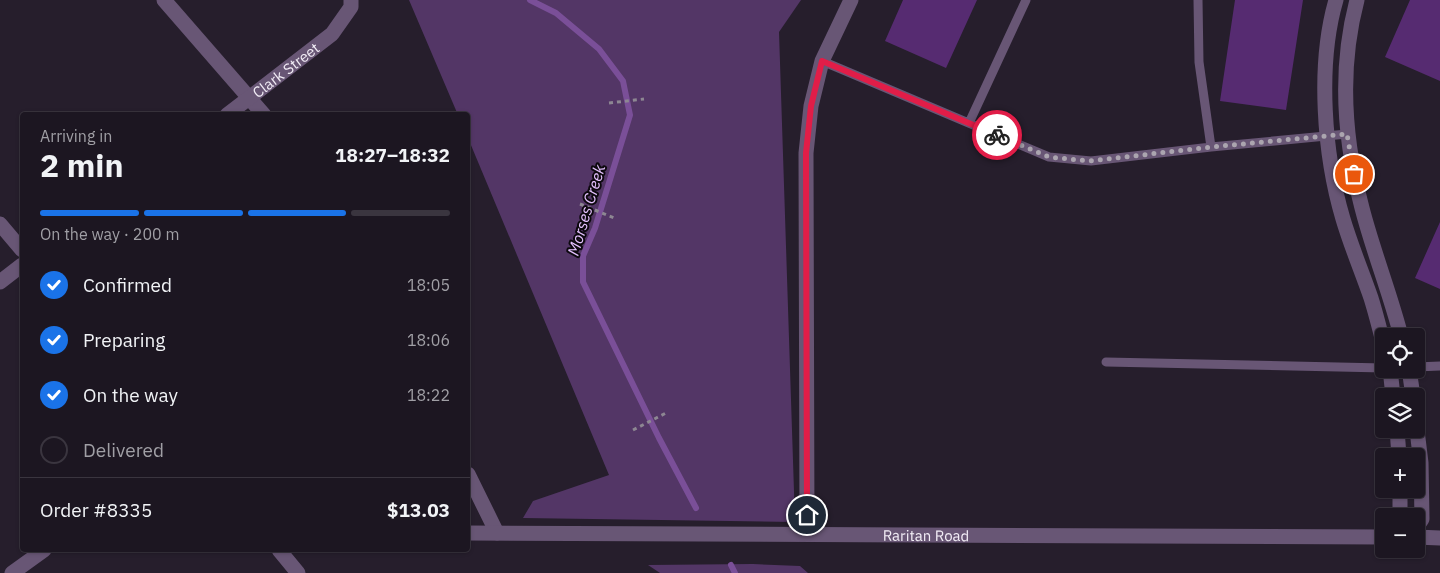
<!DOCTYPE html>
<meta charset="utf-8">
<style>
:root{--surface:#1c1621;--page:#29232e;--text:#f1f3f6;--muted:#a09fa5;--line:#3a353f;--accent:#1a73e8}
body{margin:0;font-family:"IBM Plex Sans",sans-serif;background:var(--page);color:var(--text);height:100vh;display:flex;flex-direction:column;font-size:19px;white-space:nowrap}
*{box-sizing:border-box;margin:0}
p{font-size:16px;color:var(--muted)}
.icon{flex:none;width:28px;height:28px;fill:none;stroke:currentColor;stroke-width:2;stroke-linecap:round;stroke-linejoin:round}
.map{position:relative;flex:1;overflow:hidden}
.sheet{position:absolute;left:20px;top:112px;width:450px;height:440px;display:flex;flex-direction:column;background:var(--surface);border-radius:5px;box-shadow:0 1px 4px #0004,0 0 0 1px var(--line)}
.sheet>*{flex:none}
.buttons{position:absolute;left:1375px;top:328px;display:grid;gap:10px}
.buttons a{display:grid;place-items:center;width:50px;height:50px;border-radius:5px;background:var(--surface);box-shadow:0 1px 4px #0004,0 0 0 1px var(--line);font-size:25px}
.pin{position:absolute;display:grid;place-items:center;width:42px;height:42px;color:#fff;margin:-21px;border:2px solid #fff;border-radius:50%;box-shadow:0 1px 5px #0007}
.courier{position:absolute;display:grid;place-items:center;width:50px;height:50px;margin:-25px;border:4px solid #e11d48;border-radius:50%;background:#fff;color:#222;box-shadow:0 1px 6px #0007}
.overview em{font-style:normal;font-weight:700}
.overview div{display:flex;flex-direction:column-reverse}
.overview{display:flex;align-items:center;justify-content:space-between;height:85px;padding:0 20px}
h1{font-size:32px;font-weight:700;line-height:38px}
.bar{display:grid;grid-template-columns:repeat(4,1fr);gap:8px 5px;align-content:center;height:60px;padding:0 20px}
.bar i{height:6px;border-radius:4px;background:var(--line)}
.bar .active{background:var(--accent)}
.bar p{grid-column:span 4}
.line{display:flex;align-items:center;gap:12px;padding:0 20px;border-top:1px solid var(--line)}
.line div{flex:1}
ol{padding:0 20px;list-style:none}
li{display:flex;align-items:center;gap:15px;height:55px}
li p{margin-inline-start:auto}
li .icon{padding:5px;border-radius:50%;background:var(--accent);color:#fff;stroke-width:4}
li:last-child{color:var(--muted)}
li i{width:28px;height:28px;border:2px solid var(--line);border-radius:50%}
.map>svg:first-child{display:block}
</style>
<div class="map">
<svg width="1440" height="573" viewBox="0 0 1440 573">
<rect width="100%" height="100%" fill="#261e2c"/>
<!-- green -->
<path fill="#533666" d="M409,0H801L779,32L795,522L523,518L533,501L609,475L468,138V115H458Z
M753,564L800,566L808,573H660L648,565Z"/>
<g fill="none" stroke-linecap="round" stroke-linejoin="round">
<!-- stream -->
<path stroke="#7a4f98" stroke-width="6" d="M530,0L556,13L599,49L623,81L630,115L595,228L583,256V282L659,438L696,508
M731,565L735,573"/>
</g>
<!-- building -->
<path fill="#562b71" d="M903,0H977L946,68L885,41Z
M1235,0H1303L1286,110L1220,101Z
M1410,0H1440V81L1385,57Z
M1440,222V289L1415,278Z"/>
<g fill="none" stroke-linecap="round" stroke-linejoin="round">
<!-- path -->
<path stroke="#8d8792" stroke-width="3" stroke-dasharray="4 4" stroke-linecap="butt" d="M609,103L644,99
M580,204L617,219
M633,430L666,413"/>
<!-- lane -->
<path stroke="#685675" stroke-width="9" d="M1198,0L1199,62L1211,147
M822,61L1049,157L1091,161L1211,147L1347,134
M969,123L1026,0
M1106,362L1384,368
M1416,367L1440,366"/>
<!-- street -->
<g stroke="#685675" stroke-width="15">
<path d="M164,0L264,115"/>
<path d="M1336,0C1317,65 1324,155 1343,219C1351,246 1362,272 1371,298C1376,314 1380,330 1384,346"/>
<path d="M1357,0C1339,68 1344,140 1362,208C1373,251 1390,293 1401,336"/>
<path id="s1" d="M227,115L332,34L351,7V0"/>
<path d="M0,224L22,250"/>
<path d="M0,282L22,265"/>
<path d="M1390,369L1393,396"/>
<path d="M1409,369L1413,396"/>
<path d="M1416,422L1421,463L1422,519L1416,528"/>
<path d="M1397,429L1399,456"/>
<path d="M468,474L497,533"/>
<path d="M1400,489V516"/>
<path id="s2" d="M468,533L1384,537"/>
<path d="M807,534L806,153L811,106L822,61L851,0"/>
<path d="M1416,537L1440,538"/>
<path d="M279,550L298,573"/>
<path d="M12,573L44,550"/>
</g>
</g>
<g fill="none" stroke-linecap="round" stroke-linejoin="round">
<!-- done -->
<path stroke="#aba5af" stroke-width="5" stroke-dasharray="0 9" d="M997,135L1049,157L1090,161L1211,147L1347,134L1354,174"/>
<!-- route -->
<path stroke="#e11d48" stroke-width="6" d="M807,515L806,153L811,106L822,61L997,135"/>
</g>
<g text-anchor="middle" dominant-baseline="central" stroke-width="4" stroke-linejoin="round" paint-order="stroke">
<!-- street labels -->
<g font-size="15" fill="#f2edf6" stroke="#0d090f">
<text stroke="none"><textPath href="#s1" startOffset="74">Clark Street</textPath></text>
<text stroke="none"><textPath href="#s2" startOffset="458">Raritan Road</textPath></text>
</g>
<!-- water labels -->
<g font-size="16" font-style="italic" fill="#e5c2ff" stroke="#0d090f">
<text transform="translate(586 210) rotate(-73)">Morses Creek</text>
</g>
</g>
</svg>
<div class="buttons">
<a><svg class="icon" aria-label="locate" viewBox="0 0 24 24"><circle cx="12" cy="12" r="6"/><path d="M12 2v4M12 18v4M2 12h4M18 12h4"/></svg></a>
<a><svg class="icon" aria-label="layers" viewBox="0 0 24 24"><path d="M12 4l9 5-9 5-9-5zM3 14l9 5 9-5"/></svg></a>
<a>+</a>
<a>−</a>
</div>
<div class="pin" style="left:1354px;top:174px;background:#ea580c"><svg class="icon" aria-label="bag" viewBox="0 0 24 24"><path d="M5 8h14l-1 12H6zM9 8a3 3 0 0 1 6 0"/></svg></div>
<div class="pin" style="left:807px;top:515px;background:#1f2937"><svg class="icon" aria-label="home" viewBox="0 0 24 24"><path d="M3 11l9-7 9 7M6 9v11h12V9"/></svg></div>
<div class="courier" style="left:997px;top:135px"><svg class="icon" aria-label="bike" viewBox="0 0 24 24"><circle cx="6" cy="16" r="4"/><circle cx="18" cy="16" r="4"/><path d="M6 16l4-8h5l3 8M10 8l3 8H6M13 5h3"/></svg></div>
<section class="sheet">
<div class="overview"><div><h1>2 min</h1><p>Arriving in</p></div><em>18:27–18:32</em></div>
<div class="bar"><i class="active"></i><i class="active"></i><i class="active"></i><i></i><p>On the way · 200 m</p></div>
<ol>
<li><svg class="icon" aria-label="check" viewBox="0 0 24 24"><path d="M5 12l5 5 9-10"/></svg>Confirmed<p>18:05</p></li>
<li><svg class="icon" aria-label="check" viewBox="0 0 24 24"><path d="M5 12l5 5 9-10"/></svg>Preparing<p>18:06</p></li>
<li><svg class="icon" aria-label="check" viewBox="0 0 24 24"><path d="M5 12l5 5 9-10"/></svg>On the way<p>18:22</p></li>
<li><i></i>Delivered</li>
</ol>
<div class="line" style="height:65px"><div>Order #8335</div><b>$13.03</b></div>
</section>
</div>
